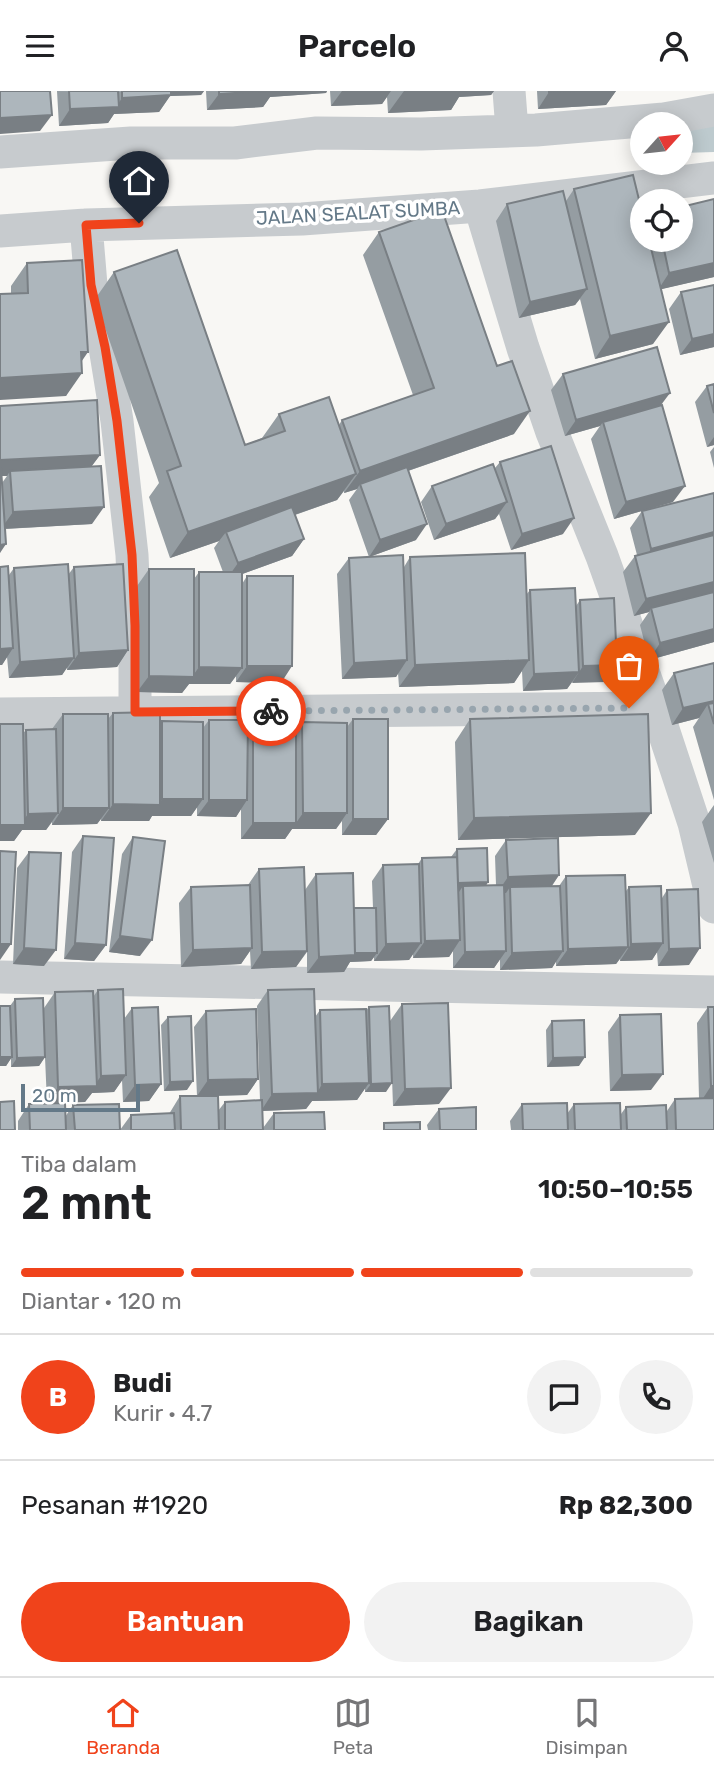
<!DOCTYPE html>
<html lang="id">
<meta charset="utf-8">
<style>
:root{--surface:#fff;--page:#f2f2f2;--text:#202124;--muted:#757577;--line:#e0e0e0;--accent:#f0431b}
body{margin:0;font-family:Rubik,sans-serif;background:var(--page);color:var(--text);height:100vh;display:flex;flex-direction:column;font-size:26px;white-space:nowrap}
*{box-sizing:border-box;margin:0}
p{font-size:23px;color:var(--muted)}
.icon{flex:none;width:38px;height:38px;fill:none;stroke:currentColor;stroke-width:2;stroke-linecap:round;stroke-linejoin:round}
.map{position:relative;height:1039px;overflow:hidden}
.side{display:flex;flex-direction:column;background:var(--surface);flex:1}
.side>*{flex:none}
.needle{width:46px;rotate:63deg}
.buttons{position:absolute;left:630px;top:21px;display:grid;gap:14px}
.buttons a{display:grid;place-items:center;width:63px;height:63px;border-radius:50%;background:var(--surface);box-shadow:0 4px 18px #0003;font-size:35px}
.scale{position:absolute;left:21px;bottom:18px;width:119px;box-sizing:border-box;padding-left:7px;border:4px solid #647988;border-top:0;font-size:19px;line-height:24px;white-space:nowrap;color:#647988;-webkit-text-stroke:5px #fff;paint-order:stroke}
.pin{position:absolute;display:grid;place-items:center;width:60px;height:60px;color:#fff;margin:-72px -30px;border-radius:50% 50% 50% 0;rotate:-45deg;box-shadow:0 0 7px #0007}
.pin .icon{rotate:45deg}
.courier{position:absolute;display:grid;place-items:center;width:70px;height:70px;margin:-35px;border:5px solid #f0431b;border-radius:50%;background:#fff;color:#222;box-shadow:0 2px 9px #0007}
.overview em{font-style:normal;font-weight:600}
.overview div{display:flex;flex-direction:column-reverse}
.overview{display:flex;align-items:center;justify-content:space-between;height:119px;padding:0 21px}
h1{font-size:46px;font-weight:600;line-height:52px}
.bar{display:grid;grid-template-columns:repeat(4,1fr);gap:10px 7px;align-content:center;height:84px;padding:0 21px}
.bar i{height:9px;border-radius:5px;background:var(--line)}
.bar .current{background:var(--accent)}
.bar p{grid-column:span 4}
.line{display:flex;align-items:center;gap:18px;padding:0 21px;border-top:2px solid var(--line)}
.line div{flex:1}
.round{display:grid;place-items:center;flex:none;width:74px;height:74px;border-radius:37px;background:var(--page)}
.action{display:flex;gap:14px;margin-top:auto;padding:14px 21px}
.action a{flex:1;height:80px;border-radius:42px;background:var(--accent);color:#fff;font-size:28px;font-weight:600;line-height:80px;text-align:center}
.action a+a{background:var(--page);color:var(--text)}
header{display:flex;justify-content:space-between;align-items:center;height:91px;padding:0 21px;background:var(--surface);font-size:32px;font-weight:600}
.tab-bar{display:flex;justify-content:space-around;align-items:center;height:98px;border-top:2px solid var(--line);background:var(--surface);font-size:19px;color:var(--muted)}
.tab-bar a{display:grid;justify-items:center;gap:4px}
.tab-bar .current{color:var(--accent)}
.map>svg:first-child{display:block}
</style>
<header><svg class="icon" aria-label="menu" viewBox="0 0 24 24"><path d="M4 6h16M4 12h16M4 18h16"/></svg>Parcelo<svg class="icon" aria-label="person" viewBox="0 0 24 24"><circle cx="12" cy="8" r="4"/><path d="M4 21q1-7 8-7t8 7"/></svg></header>
<div class="map">
<svg width="714" height="1039" viewBox="0 0 714 1039">
<rect width="100%" height="100%" fill="#f8f7f4"/>
<g fill="none" stroke-linecap="round" stroke-linejoin="round">
<!-- canal -->
<path stroke="#bdcace" stroke-width="42" d="M681,41L714,40"/>
<!-- street -->
<path stroke="#c7cbce" stroke-width="33" d="M509,0L512,39
M0,61L131,52H235L317,42L421,43L536,39L664,28L714,19
M480,115L523,257L552,341L602,465L656,617L694,732L714,816
M86,134L91,194L105,256L117,330L132,464L135,535V621
M0,140L86,134L302,128L480,115L714,87
M0,623L656,617
M0,886L714,901"/>
</g>
<!-- wall -->
<path fill="#959da2" fill-rule="evenodd" d="M57,0H204L201,4L170,5L159,21L114,23L108,32L59,35Z
M206,0H327L326,2L270,6L263,16L207,19Z
M330,0H494L491,4L459,6L451,19L388,22L387,6L382,13L331,15Z
M537,0H616L606,14L538,18Z
M574,98L642,149H681L714,108V186L661,198L653,253L595,268L580,208L575,214L519,227L496,130L507,113L566,110Z
M379,141L514,343L408,380L416,449L369,466L349,409L357,398L344,402V400L337,409L295,424L304,448L292,465L242,483V493L247,485L281,592L236,591V585L230,593H189L182,602L137,601V495L149,478L194,488L199,481H223L214,457L219,450L170,467L149,406L159,392L95,208L114,181L245,354L262,347L279,323L339,334L342,329L413,304L363,164Z
M27,172L81,271L66,305L11,203V195Z
M714,194V256L680,264L669,218L681,201Z
M563,283L661,314L673,411L614,428L591,348L600,335L565,345L551,299Z
M714,293V354L707,356L695,311L707,295Z
M0,315L100,364L91,376L92,433L5,438L0,462ZM1,385H7L2,392Z
M714,356V377L710,361Z
M500,371L563,443L511,459L499,423L495,428L434,449L421,411L432,395L495,377Z
M642,420L714,551L649,569L640,534L649,521L634,525L623,481L635,465L637,464L630,437Z
M410,466L526,504L530,499L576,515L580,509L617,574L606,591H572L567,598L523,600L522,580L514,592L399,596L398,582L396,586L342,588L337,483L349,467L404,476Z
M74,476L128,559L117,576L67,579V576L62,584L9,587L7,566L2,574L9,484L14,477L68,484Z
M714,572V709L693,636L699,627L672,634L662,599L674,582Z
M113,622L160,634L162,630L203,637L209,629L248,630L253,622L296,639L302,631L347,636L353,628L388,728L376,744H342V730L336,738H292L285,748H241V718L236,726L197,725V716L191,725H152L149,730H101V728L97,733L52,734V731L46,739H22L14,750L23,642L26,639L52,638L63,623L108,628Z
M470,628L635,744L458,749L455,651Z
M714,714V772L702,731Z
M83,745L106,854L94,870L64,868L72,761Z
M133,746L140,865L109,861L122,763Z
M506,749L559,784L552,795H559L566,785L626,800L629,796L662,807L667,799L689,874L658,875L657,861L652,869L620,870V868L616,873L556,875V870L552,877L500,879V868L494,877H453V860L449,866L413,867V863L409,869L374,870V866L371,870L350,871L344,881L307,882V861L296,876L251,878L250,860L241,873L181,876L179,812L191,796L248,794L259,778L305,799L316,783L354,817H373L372,790L383,774L418,773L422,767L451,766L457,758L488,791L486,795L496,794L495,765Z
M29,761L44,875L13,873L17,777Z
M98,899L124,928L132,917L161,993L149,1010L123,1011L122,989L114,1001L92,1002L85,1011L47,1012L44,943L45,966L39,975L11,976V967L6,975L10,915L15,908L44,917L55,901L93,906Z
M268,899L315,926L320,919H366L369,916L386,1001H365V997L357,1009L312,1010L306,1018L263,1020V1037L274,1022L325,1039H120L131,1024L169,1023L180,1005H197L194,936L206,920L258,988L247,1004L218,1005V1020L225,1011L260,1009L257,915Z
M402,913L439,1013L393,1015L390,930Z
M708,916L714,1039H511L510,1030L522,1013L567,1023L574,1013L621,1023L626,1016L667,1020L675,1008L699,1007L697,932Z
M620,924L651,999L610,1000L608,941Z
M168,926L187,999L164,1000L161,934Z
M552,930L579,975L547,976L546,939Z
M29,1013L65,1026L73,1014L120,1039H18V1030Z
M439,1018L476,1039H428L427,1034Z"/>
<!-- shaded-wall -->
<path fill="#797f84" d="M167,0H204L201,4L170,5L159,21L114,23L108,32L59,35L70,18L116,16L122,7Z
M266,0H327L326,2L270,6L263,16L207,19L219,3Z
M342,0H391L382,13L331,15Z
M404,0H494L491,4L459,6L451,19L388,22Z
M576,0H616L606,14L538,18L549,1Z
M52,24L40,40L0,43V27Z
M714,172V186L658,199L669,182Z
M587,198L575,214L519,227L530,211Z
M669,231L653,253L595,268L610,245Z
M714,243V256L680,264L692,248Z
M81,261H88L73,283L82,282L66,305L0,309V287Z
M670,302L658,318L603,331L600,335L565,345L576,329Z
M530,320L514,343L361,396L360,393L357,398L344,402L360,380Z
M714,346V354L707,356Z
M100,364L88,380H10L7,385H0V369Z
M356,383L337,409L228,447L226,441L219,450L170,467L188,441Z
M685,395L673,411L614,428L626,411Z
M507,411L495,428L434,449L446,433Z
M104,416L92,433L1,438L13,421Z
M574,427L563,443L511,459L522,443Z
M427,433L416,449L369,466L380,449Z
M714,441V455L640,475L651,458Z
M304,448L292,465L226,489L238,472Z
M6,453L0,462V454Z
M714,491V504L651,517L649,521L634,525L646,508Z
M714,538V551L649,569L660,552Z
M13,557L2,574H0V558Z
M128,559L117,576L67,579L79,562Z
M74,567L62,584L9,587L20,571Z
M407,569L396,586L342,588L354,572Z
M529,569L514,592L399,596L415,574Z
M617,574L606,591L572,592L583,575Z
M247,575H292L281,592L236,591Z
M199,576L242,577L230,593H189L182,602L137,601L149,585L192,586Z
M579,581L567,598L523,600L534,583Z
M714,610V623L708,613L699,627L672,634L683,617Z
M162,708H203L191,725H152L149,730H101L113,713L158,714Z
M209,709H247L236,726L197,725Z
M63,717H109L97,733L52,734Z
M58,722L46,739H22L14,750H0V734H20L28,723Z
M303,722H347L336,738H292L285,748H241L253,732H296Z
M651,722L635,744L458,749L474,727Z
M353,728H388L376,744H342Z
M559,784L548,800L510,796L506,802H497L508,786Z
M488,791L482,800L463,795L459,801H452L458,792Z
M120,845L152,849L140,865L109,861Z
M460,849L449,866L413,867L425,850Z
M75,852L106,854L94,870L64,868Z
M421,852L409,869L374,870L386,853Z
M663,852L652,869L620,870L631,853Z
M0,853H11L0,869Z
M628,856L616,873L556,875L568,858Z
M24,857L56,859L44,875L13,873Z
M252,857L241,873L181,876L193,859Z
M700,857L689,874L658,875L669,858Z
M307,860L296,876L251,878L262,861Z
M506,860L494,877H453L465,861Z
M563,860L552,877L500,879L512,862Z
M350,862H377L371,870L350,871L344,881L307,882L319,866Z
M0,966H12L6,975H0Z
M45,966L39,975L11,976L17,967Z
M585,966L579,975L547,976L553,967Z
M663,983L651,999L610,1000L622,984Z
M126,984L114,1001L92,1002L85,1011L47,1012L58,996L94,995L101,985Z
M258,988L247,1004L197,1005L208,989Z
M193,990L187,999L164,1000L170,991Z
M369,992L357,1009L312,1010L306,1018L261,1020L272,1003L317,1002L322,993Z
M392,992L386,1001H365L371,993Z
M161,993L149,1010L123,1011L135,994Z
M711,995H714V1011L700,1012Z
M451,997L439,1013L393,1015L405,998Z"/>
<!-- building -->
<path fill="#adb6bc" stroke="#797f84" stroke-width="2" d="M0,0H50L52,24L0,27Z
M69,0H118L119,16L70,18Z
M122,0H171V4L122,7Z
M219,0H266L219,3Z
M549,0H576L549,1Z
M633,84L642,121V149H649L669,231L610,245L574,98Z
M563,100L587,198L530,211L507,113Z
M714,108V172L669,182L662,149H681V116Z
M442,119L497,275L512,270L530,320L360,380L342,329L434,297L379,141Z
M177,159L245,354L285,340L279,323L329,306L356,383L188,441L167,380L181,375L114,181Z
M82,169L88,261H81L82,282L0,287V203L28,202L27,172Z
M714,194V243L692,248L681,201Z
M657,256L670,302L576,329L563,283Z
M714,293V322L707,295Z
M97,309L100,364L0,369V315Z
M662,314L685,395L626,411L603,331Z
M551,355L574,427L522,443L500,371Z
M493,373L507,411L446,433L432,395Z
M101,375L104,416L13,421L10,380Z
M407,376L427,433L380,449L360,393Z
M0,377H1L6,453L0,454Z
M714,402V441L651,458L642,420Z
M292,416L304,448L238,472L226,441Z
M714,444V491L646,508L635,465Z
M525,462L529,569L415,574L410,466Z
M403,464L407,569L354,572L349,467Z
M68,473L74,567L20,571L14,477Z
M123,473L128,559L79,562L74,476Z
M8,475L13,557L0,558V476Z
M149,478H194V586L149,585Z
M199,481H242V577L199,576Z
M247,485H293L292,575H247Z
M575,497L579,581L534,583L530,499Z
M714,501V538L660,552L651,517Z
M614,507L617,574L583,575L580,509Z
M714,572V610L683,617L674,582Z
M714,612V633L708,613Z
M160,621V714L113,713V622Z
M253,622H296V732H253Z
M63,623H108L109,717H63Z
M648,623L651,722L474,727L470,628Z
M353,628H388V728H353Z
M209,629H248L247,709H209Z
M162,630L203,631V708H162Z
M302,631L347,632V722H303Z
M0,633H23L25,734H0Z
M56,638L58,722L28,723L26,639Z
M83,745L114,747L106,854L75,852Z
M133,746L165,750L152,849L120,845Z
M558,747L559,784L508,786L506,749Z
M487,757L488,791L458,792L457,758Z
M0,760L16,761L11,853H0Z
M29,761L61,762L56,859L24,857Z
M457,766L460,849L425,850L422,767Z
M419,773L421,852L386,853L383,774Z
M304,776L307,860L262,861L259,778Z
M353,782L355,864L319,866L316,783Z
M625,784L628,856L568,858L566,785Z
M250,794L252,857L193,859L191,796Z
M504,794L506,860L465,861L463,795Z
M560,795L563,860L512,862L510,796Z
M661,795L663,852L631,853L629,796Z
M698,798L700,857L669,858L667,799Z
M354,817H376L377,862H355Z
M123,898L126,984L101,985L98,899Z
M314,898L318,1002L272,1003L268,899Z
M93,900L97,995L58,996L55,901Z
M43,907L45,966L17,967L15,908Z
M448,912L451,997L405,998L402,913Z
M0,915H10L12,966H0Z
M389,915L392,992L371,993L369,916Z
M158,916L161,993L135,994L132,917Z
M708,916H714V995H711Z
M256,918L258,988L208,989L206,920Z
M366,918L369,992L322,993L320,919Z
M661,923L663,983L622,984L620,924Z
M191,925L193,990L170,991L168,926Z
M584,929L585,966L553,967L552,930Z
M180,1005H218L219,1039H181Z
M714,1007V1039H676L675,1008Z
M262,1009L263,1039H225V1011Z
M14,1010L15,1039H0V1011Z
M65,1012L66,1039H30L29,1013Z
M567,1012L568,1039H523L522,1013Z
M620,1012L621,1039H575L574,1013Z
M119,1013L120,1039H75L73,1014Z
M666,1014L667,1039H627L626,1016Z
M476,1016V1039H440L439,1018Z
M324,1021L325,1039H274V1022Z
M174,1022L175,1039H131V1024Z
M420,1031V1039H384V1032Z"/>
<g fill="none" stroke-linecap="round" stroke-linejoin="round">
<!-- done -->
<path stroke="#98a5ae" stroke-width="7" stroke-dasharray="0 12.6" d="M271,620L629,617"/>
<!-- route -->
<path stroke="#f0431b" stroke-width="9" d="M139,132L86,134L91,194L105,256L117,330L132,464L135,535V621L271,620"/>
</g>
<g text-anchor="middle" dominant-baseline="central" stroke-width="7" stroke-linejoin="round" paint-order="stroke">
<!-- street labels -->
<g font-size="19" fill="#647988" stroke="#fff">
<text transform="translate(358 122) rotate(-3)">JALAN SEALAT SUMBA</text>
</g>
</g>
</svg>
<div class="buttons">
<a><svg class="needle" viewBox="-14 -14 28 28"><path d="M0-13l5 13h-10z" fill="#e53935"/><path d="M0 13l5-13h-10z" fill="#757577"/></svg></a>
<a><svg class="icon" aria-label="locate" viewBox="0 0 24 24"><circle cx="12" cy="12" r="6"/><path d="M12 2v4M12 18v4M2 12h4M18 12h4"/></svg></a>
</div>
<div class="scale">20 m</div>
<div class="pin" style="left:629px;top:617px;background:#ea580c"><svg class="icon" aria-label="bag" viewBox="0 0 24 24"><path d="M5 8h14l-1 12H6zM9 8a3 3 0 0 1 6 0"/></svg></div>
<div class="pin" style="left:139px;top:132px;background:#1f2937"><svg class="icon" aria-label="home" viewBox="0 0 24 24"><path d="M3 11l9-7 9 7M6 9v11h12V9"/></svg></div>
<div class="courier" style="left:271px;top:620px"><svg class="icon" aria-label="bike" viewBox="0 0 24 24"><circle cx="6" cy="16" r="4"/><circle cx="18" cy="16" r="4"/><path d="M6 16l4-8h5l3 8M10 8l3 8H6M13 5h3"/></svg></div>
</div>
<section class="side">
<div class="overview"><div><h1>2 mnt</h1><p>Tiba dalam</p></div><em>10:50–10:55</em></div>
<div class="bar"><i class="current"></i><i class="current"></i><i class="current"></i><i></i><p>Diantar · 120 m</p></div>
<div class="line" style="height:126px"><b class="round" style="background:var(--accent);color:#fff">B</b><div><b>Budi</b><p>Kurir · 4.7</p></div><a class="round"><svg class="icon" aria-label="chat" viewBox="0 0 24 24"><path d="M4 5h16v11H9l-5 4z"/></svg></a><a class="round"><svg class="icon" aria-label="phone" viewBox="0 0 24 24"><path d="M5 4h4l2 5-3 2q2 4 5 5l2-3 5 2v4C11 20 4 13 5 4z"/></svg></a></div>
<div class="line" style="height:91px"><div>Pesanan #1920</div><b>Rp 82,300</b></div>
<div class="action"><a>Bantuan</a><a>Bagikan</a></div>
</section>
<nav class="tab-bar">
<a class="current"><svg class="icon" aria-label="home" viewBox="0 0 24 24"><path d="M3 11l9-7 9 7M6 9v11h12V9"/></svg>Beranda</a>
<a><svg class="icon" aria-label="map" viewBox="0 0 24 24"><path d="M3 6l6-2 6 2 6-2v14l-6 2-6-2-6 2zM9 4v14M15 6v14"/></svg>Peta</a>
<a><svg class="icon" aria-label="saved" viewBox="0 0 24 24"><path d="M7 4h10v16l-5-4-5 4z"/></svg>Disimpan</a>
</nav>
